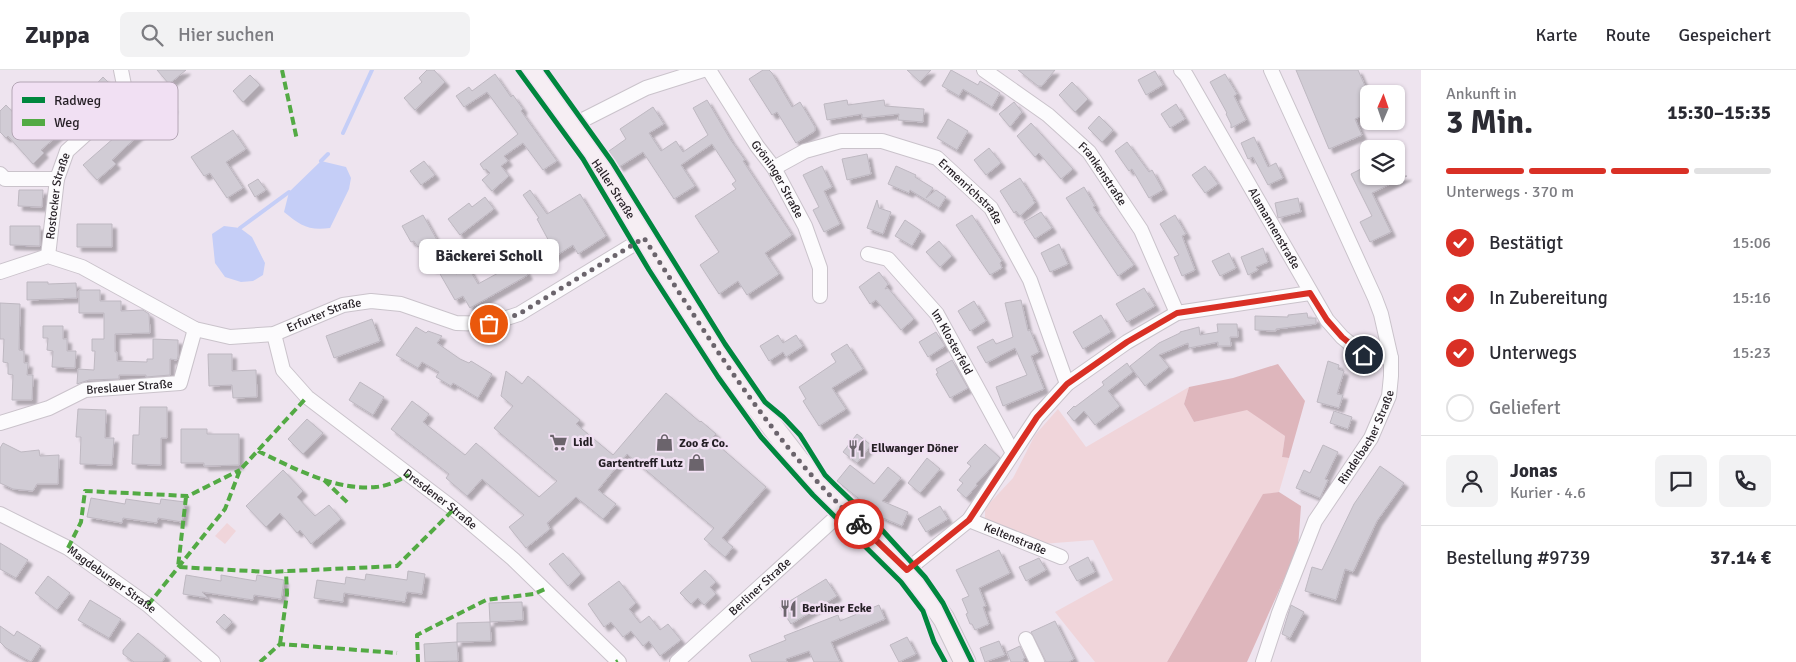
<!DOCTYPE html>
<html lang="de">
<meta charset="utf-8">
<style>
:root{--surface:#fff;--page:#f2f2f3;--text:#2b2b33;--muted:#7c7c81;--line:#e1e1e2;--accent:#d93025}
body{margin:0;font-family:Signika,sans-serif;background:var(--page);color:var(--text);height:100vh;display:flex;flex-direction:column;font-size:19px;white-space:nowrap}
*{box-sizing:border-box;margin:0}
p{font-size:16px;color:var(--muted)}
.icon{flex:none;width:28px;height:28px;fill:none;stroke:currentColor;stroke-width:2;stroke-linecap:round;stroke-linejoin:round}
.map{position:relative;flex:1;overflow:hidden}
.side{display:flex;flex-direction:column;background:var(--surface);width:375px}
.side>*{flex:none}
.needle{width:32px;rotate:2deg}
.controls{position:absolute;left:1360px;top:15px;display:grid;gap:10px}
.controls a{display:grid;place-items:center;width:45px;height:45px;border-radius:8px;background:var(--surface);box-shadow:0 1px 4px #0004;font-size:25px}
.pin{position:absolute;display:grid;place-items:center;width:42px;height:42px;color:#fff;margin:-21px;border:2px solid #fff;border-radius:50%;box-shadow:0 1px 5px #0007}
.courier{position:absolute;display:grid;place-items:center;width:50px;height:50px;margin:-25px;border:4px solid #d93025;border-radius:50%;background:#fff;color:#222;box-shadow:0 1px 6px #0007}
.bubble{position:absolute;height:35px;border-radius:8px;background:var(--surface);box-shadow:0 1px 4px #0004;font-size:16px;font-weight:800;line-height:35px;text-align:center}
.headline em{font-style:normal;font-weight:800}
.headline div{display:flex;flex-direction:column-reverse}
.headline{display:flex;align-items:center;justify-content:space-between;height:85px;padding:0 25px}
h1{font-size:32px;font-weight:800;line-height:38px}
.bar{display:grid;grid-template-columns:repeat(4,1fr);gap:8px 5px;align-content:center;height:60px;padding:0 25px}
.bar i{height:6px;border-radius:4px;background:var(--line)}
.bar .selected{background:var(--accent)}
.bar p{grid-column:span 4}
.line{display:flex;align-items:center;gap:12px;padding:0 25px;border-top:1px solid var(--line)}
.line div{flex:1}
.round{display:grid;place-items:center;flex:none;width:52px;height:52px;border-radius:8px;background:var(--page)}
ol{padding:0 25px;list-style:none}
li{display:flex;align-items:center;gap:15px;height:55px}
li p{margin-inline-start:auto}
li .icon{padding:5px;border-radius:50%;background:var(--accent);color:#fff;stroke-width:4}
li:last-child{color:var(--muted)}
li i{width:28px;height:28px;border:2px solid var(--line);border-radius:50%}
header{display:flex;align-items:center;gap:30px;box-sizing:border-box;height:70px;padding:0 25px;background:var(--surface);border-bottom:1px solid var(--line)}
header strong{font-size:24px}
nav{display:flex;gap:28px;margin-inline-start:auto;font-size:18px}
.search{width:350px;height:45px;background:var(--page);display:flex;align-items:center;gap:12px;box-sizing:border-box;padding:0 18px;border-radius:8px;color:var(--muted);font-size:19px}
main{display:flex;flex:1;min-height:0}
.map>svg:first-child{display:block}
</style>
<header>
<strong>Zuppa</strong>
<div class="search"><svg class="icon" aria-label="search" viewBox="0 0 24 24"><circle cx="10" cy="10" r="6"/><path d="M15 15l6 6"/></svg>Hier suchen</div>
<nav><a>Karte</a><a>Route</a><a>Gespeichert</a></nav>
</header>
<main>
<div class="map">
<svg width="1421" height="592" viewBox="0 0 1421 592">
<defs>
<filter id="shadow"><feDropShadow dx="4.5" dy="4.5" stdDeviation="1" flood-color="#0004"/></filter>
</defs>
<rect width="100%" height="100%" fill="#eee4ef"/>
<!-- green -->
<path fill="#f0d5da" d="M1189,317L1184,334L1194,352L1247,339L1285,366L1282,387L1289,388L1279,422L1263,425L1167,592H1095L1055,542L1113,510L1093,470L1042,474L985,451V438L1013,408L1035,365L1058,339L1086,377Z
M227,453L236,461L225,474L215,466Z"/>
<!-- forest -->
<path fill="#deb6bc" d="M1278,294L1305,331L1289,388L1282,387L1285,366L1247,340L1194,352L1184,334L1189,317L1233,308Z
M1279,422L1301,436L1298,478L1247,592H1167L1263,424Z"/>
<!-- water -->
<path fill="#c5cef7" d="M321,91L346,97L351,108L349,119L330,158C308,161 300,155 284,142L289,122Z
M224,156L240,158L252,167L265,193L263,205L253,211L241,212L225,207L215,193L212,164Z"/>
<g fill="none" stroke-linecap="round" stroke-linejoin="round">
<!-- stream -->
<path stroke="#c5cef7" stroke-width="4" d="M343,63L372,0
M321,91L328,84
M240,158L289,122"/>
</g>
<!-- building -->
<path fill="#d1ccd5" stroke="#beb8c1" filter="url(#shadow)" d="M157,0H186L169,14Z
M427,0H434L445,12L415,40L404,28L422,12L419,8Z
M763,0H769L772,3L792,37L800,32L815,57V61L796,73L777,42L772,45L749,9Z
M907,0H931L920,12Z
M951,0L978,15L980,11L1000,23L992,37L963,19L959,26L942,16Z
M1018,0H1055L1042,16H1038Z
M1296,0H1358L1369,25V43L1355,49L1362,65L1329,79Z
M1155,1L1163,15L1146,25L1138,10Z
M495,4L511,27L513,25L523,39L521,41L557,91L543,100L523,73L504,86L508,91L501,96L509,106L492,121L482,110L490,103L486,99L484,100L480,94L518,64L487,22L464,37L456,26L469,17L472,21Z
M1225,4L1237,24L1234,26L1246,50L1231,58V54L1226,44L1227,43L1210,12Z
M250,5L260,15L243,32L233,21Z
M103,7L113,17L112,27L98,38L85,26Z
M1072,12L1088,29L1075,42L1059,25Z
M161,24L173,38L146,62L144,60L112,90L116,94L97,110L83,95L115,67L112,64L128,50L130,51Z
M707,30L730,69L745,90L743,91L792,165L765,183L779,204L747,225L738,211L719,224L700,195L719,182L695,146L736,119L732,114L736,111L712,74L681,95L695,116L674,129L643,82L619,97L609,81L626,69L620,59L653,37L664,54L649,63L661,81L676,71L683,82L708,65L693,38Z
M847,30L848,35L884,30L885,36L924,39L923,52L898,50L899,44L862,48V44L827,50L824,34Z
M53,31L72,53L41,80L44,83L33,94L8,66L6,68L0,62V41L6,35L26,56Z
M1014,32L1022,42L1010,57L999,44Z
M1176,34L1185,49L1170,58L1161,44Z
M1099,46L1113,60L1102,72L1088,58Z
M948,49L968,61L957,80L937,68Z
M1031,53L1073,99L1061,109L1039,83L1035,87L1017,66Z
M233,60L246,79L226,92L243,118L227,128L210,103L204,106L191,87Z
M1254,67L1268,97L1276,93L1283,108L1268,115L1253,87L1248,89L1241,73Z
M1127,72L1149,102L1152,100L1163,120L1149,128L1132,99L1129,101L1115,81Z
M989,78L1001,93L986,105L974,90Z
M867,84L871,104L847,110L842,89Z
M424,91L435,105L421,115L410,101Z
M1369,95V106H1407L1372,123L1391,162L1370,172L1360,152L1372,146L1351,104Z
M822,96L832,117L824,121L840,154L824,162L813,140L819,137L803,105Z
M896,96L916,105L915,107L933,118L926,128L936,120L946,127L939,138L910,120L909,123L888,114Z
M1205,96L1218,114L1205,123L1192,105Z
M1020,108L1034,130H1033L1035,133L1020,146L1016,141L1014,143L1000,121Z
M258,109L266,120L255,127L248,115Z
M1084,117L1095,136L1093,137L1134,195L1118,206L1066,128Z
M19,120H43L42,137L18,136Z
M530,120L547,144L580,124L606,166L578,184L573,175L551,189L545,178L551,175L537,149L539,148L523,125Z
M485,127L494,139L460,165L448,149L469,133L472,137Z
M1298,128L1301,142L1278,148L1275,133Z
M877,130L879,138L891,142L883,164L867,158Z
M1041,142L1052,158L1035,169L1024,152Z
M423,145L456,204L468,197L478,214L520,191L528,205L470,238L463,226L455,230L436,197L433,199L420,176L418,177L414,171L411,172L402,156Z
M972,145L1002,191L1000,193L1002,198L990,205L956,155Z
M1175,145L1186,164L1182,166L1195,200L1182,206L1174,187L1179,185L1160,154Z
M905,150L921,161L912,176L895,166Z
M77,154H112V177H77Z
M10,156H40V176L10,175Z
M939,171L952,186L940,197L926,182Z
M1059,174L1068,194L1050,202L1041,183Z
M1263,178L1268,192L1256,197L1258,200L1248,205L1241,187Z
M1229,183L1236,198L1220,206L1212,191Z
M879,202L888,214L885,219L888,218L914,249L901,260L876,230L870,234L859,217Z
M27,212H48V214L76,213L77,228L27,230Z
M1144,218L1155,236L1127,252L1116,234Z
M79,220H100V231H121V241L143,240L149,244L150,263L115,264V282H117V291L147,292V289H153V269L178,270V286L177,290L170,289V305L146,307V305H119V309L89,310L77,314L78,299L94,300L95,281H92V269H104V243H79Z
M1021,230L1028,261L1030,260L1039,282L1031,286L1044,319L1003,336L996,317L1027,305L1015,278L986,293L977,277L993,269L996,274L1013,267L1005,233Z
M974,231L986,251L970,261L958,241Z
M0,233L20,234L19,280L24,281V293H28L27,305H33L32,330H12L13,305L8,304V293L3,292L4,269H0Z
M1307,243L1308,248H1316V254L1276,259V261L1255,260V246L1288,247V245Z
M1101,245L1111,262L1083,279L1073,262Z
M372,249L380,271L334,288L326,266Z
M1217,254H1237L1238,267H1230L1231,276H1218V272L1189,278L1188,273L1159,285L1169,297L1145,316L1130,296L1159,273L1180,263V262L1199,257L1200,265L1218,262Z
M43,256H63V269H67V281H76L75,298L52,297L53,281L47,280L48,268H43Z
M416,257L426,263L428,261L442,266L437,273L460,289L469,293L471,291L492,304L478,328L453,313L451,316L436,307L439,302L422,292L418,298L396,285Z
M936,262L945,276L928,287L919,272Z
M778,265L783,273L796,265L803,276L786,287L783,282L769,291L760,276Z
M847,274L863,299L832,318L846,339L819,356L803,331L806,329L799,317L836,292L831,284Z
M208,284H232V301L256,300L257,327L233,328L232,315L209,316Z
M952,290L968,318L950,328L936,304L938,303L936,299Z
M1328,291L1339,295L1338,299L1344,301L1337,324L1343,325L1339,338L1317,332Z
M1127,293L1133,302L1108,321L1120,336L1095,355L1084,341L1074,351L1067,343L1074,336L1075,337L1104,315L1102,312Z
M506,301L522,314L528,306L580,350L576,354L613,385L666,323L700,352L701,351L716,364L711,369L766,417L722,468L733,477L725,487L704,469L714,458L627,384L598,420L616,434L603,449L576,427L547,453L550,459L526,478L509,457L524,445L482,409L467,426L446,408L449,404L391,359L412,331L429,344L423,352L465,385L476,373L539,427L557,411L494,358L513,336L501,326Z
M360,312L384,327L373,345L349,330Z
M140,337H167V368H161V395L132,394L133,365H139Z
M78,339L106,340L105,368H114L112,395L80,394L81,367H76Z
M1334,341L1352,347L1348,359L1330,353Z
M307,349L323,363L303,384L288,369Z
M181,359H207V364H239V395L204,396V393H181Z
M857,364L871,375L857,393L843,382Z
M3,373L21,382L39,380L40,386L59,385L58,414H37L33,421L13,419L0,413V378Z
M985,374L1000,388L976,414L977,415L966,428L957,420L963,413L959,410L971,396L967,393Z
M1323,375L1338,382L1325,409L1328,410L1320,428L1296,418L1304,400L1310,403Z
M927,388L940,399L920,423L908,413Z
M850,395L874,414L888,397L901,408L882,431L908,442L902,456L883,448L837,411Z
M1380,396L1404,413L1377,451L1353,502L1345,499L1336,530L1305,521L1312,497L1322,500L1354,434Z
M283,400L303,421L297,427L315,446L329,435L341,449L311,474L300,460L297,463L280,443L266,457L246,436Z
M91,428L125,434L126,429L160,434L161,429L185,432L182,452L158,448L157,453L123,448L122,453L87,447Z
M940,436L948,449L926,462L918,449Z
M0,473L28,490L16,508L0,499Z
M999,480L1010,503L979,518L986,536L983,537L989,554L975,560L972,554H970L966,544L968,543L962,529L969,526L956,500Z
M563,483L581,504L568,516L549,494Z
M1088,487L1095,502L1077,511L1069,497Z
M1039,488L1046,500L1026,511L1019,497Z
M705,500L716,512L710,517L716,524L704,535L698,528L691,534L680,523Z
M408,501L425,504L422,524L407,522L405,532L344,523L343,532L314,528L317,510L345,514L346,507L365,510L366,504L407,510Z
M186,505L221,511V505L256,511L257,505L284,510L281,529L254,525L253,530L202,522L208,528L183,524Z
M48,506L70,523L57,540L35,523Z
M826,509L837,526L791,554L780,537Z
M619,511L636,533L629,539L640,553L649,546L660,560L668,554L681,570L660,586L649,571L643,576L631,561L623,567L611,552L604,557L588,534Z
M90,530L121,549L109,568L78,550Z
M522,532L523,550L490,552L489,533Z
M879,535L885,549L831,572L840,592H814L809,581L786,589L787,592H752L749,585L786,570L784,566L838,545L840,551Z
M1291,535L1304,542L1290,568L1282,564Z
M224,544L232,552L225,560L216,552Z
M1055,551L1074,589L1069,592H1046L1031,562Z
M490,552L491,571L457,572V553Z
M0,556L14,566L17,561L41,576L31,592L6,578L0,572Z
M138,563L166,586L162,592H134L123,584V580Z
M907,567L916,584L899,592L890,575Z
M999,571L1005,585L985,592L980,578Z
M457,572L458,591L425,592L424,574Z
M1020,576L1025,588L1023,589L1024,592H1011L1007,582Z"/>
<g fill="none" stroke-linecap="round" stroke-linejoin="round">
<defs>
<g id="minor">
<path id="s1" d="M709,0L757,76L774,98L805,156L820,198V226"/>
<path id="s2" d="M984,0L1048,45L1089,82L1141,160L1177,243"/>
<path id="s3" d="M1181,0L1186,5L1327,250L1342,267L1364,285L1391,288"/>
<path d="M571,56L646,18L703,0"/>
<path id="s4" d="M774,98L805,81L841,71H882L937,88L991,138L1030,210L1067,314"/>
<path d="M0,104L5,109H57"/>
<path id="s5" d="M868,184L888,189L937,244L1013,383"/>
<path id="s6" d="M48,186L57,109L67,81L119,34L124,15L121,0"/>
<path id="s7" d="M0,202L48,186L82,197L195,259L230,267L274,264L343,235L371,231L401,234L456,253L489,254L519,244L644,168"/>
<path id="s8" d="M274,264L283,300L307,327L454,439L513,489L619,592"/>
<path id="s9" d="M0,353L49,338L85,320L180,313L195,259"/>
<path id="s10" d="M0,444L68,478L148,535L213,592"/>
<path id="s11" d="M969,450L1061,487"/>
<path d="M907,500L969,450L1037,347L1067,314L1127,272L1177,243L1310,223"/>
<path d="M1026,569L1037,592"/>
<path id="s12" d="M677,592L844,440"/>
<path id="s13" d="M1263,592L1279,543L1315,451L1371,368L1389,326L1391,306V288L1381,244L1375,228L1271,0"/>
</g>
<g id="primary">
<path id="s14" d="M532,0L610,113L728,299L798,390L844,440L907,500L929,527L944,549L965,592"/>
</g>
</defs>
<!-- minor casing -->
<use href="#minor" stroke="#cac3cb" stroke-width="16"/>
<!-- primary casing -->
<use href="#primary" stroke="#c9c4ca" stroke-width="23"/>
<!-- minor -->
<use href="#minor" stroke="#fcfbfd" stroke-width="14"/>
<!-- primary -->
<use href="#primary" stroke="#f6eef3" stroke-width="21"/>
<!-- quiet -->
<path stroke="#53aa44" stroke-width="4" stroke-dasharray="8 4" stroke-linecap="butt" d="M282,0L297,70
M258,381C293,398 336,421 376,417C388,416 399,410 409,405
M324,410L349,434
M186,427L178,497L268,502L397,496L454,439
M68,478L81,452L85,421L188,426L240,400
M148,535L225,439L240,400L307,327
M280,574L287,524L286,502
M260,592L280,574L397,583
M418,592L417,565L486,530L534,524L545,519
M616,592L618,591"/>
<defs>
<path id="cycleway" d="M518,0L583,89L649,200L718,307L761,367L813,425L901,512L923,541L934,572L945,592
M546,0L612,92L725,274L765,332L783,347L800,365L825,405L835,415L882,460L925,507L943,533L972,592"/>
</defs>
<!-- cycleway casing -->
<use href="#cycleway" stroke="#f1e0f3" stroke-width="8"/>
<!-- cycleway -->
<use href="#cycleway" stroke="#00873e" stroke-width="5"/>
</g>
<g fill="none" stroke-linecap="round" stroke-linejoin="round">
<!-- done -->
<path stroke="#6b646c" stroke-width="5" stroke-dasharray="0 9" d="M489,254L519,244L644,168C709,268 771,372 859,454"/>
<!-- route -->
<path stroke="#d93025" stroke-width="6" d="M859,454L907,500L969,450L1037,347L1067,314L1127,272L1177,243L1310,223L1327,250L1342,267L1364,285"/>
</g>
<!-- icons -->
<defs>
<symbol id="supermarket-bare" viewBox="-9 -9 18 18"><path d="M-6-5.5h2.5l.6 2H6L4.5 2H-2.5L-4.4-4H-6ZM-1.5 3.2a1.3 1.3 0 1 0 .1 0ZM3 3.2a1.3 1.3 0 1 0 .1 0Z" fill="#6b646c" stroke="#f1e0f3" stroke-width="2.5" paint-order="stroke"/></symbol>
<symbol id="shop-bare" viewBox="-9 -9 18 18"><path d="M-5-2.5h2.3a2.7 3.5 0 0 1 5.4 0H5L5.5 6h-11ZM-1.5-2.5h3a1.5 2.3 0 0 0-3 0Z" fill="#6b646c" stroke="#f1e0f3" stroke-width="2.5" paint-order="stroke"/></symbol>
<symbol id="restaurant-bare" viewBox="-9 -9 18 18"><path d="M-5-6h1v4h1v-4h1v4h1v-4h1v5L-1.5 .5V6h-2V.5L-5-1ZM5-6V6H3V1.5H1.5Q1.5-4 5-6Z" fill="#6b646c" stroke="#f1e0f3" stroke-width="2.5" paint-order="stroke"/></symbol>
</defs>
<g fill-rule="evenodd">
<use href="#supermarket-bare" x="546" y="360" width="25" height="25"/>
<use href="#shop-bare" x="652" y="360" width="25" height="25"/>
<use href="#restaurant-bare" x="844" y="366" width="25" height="25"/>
<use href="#shop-bare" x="684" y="380" width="25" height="25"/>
<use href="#restaurant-bare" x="776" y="526" width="25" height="25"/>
</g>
<g text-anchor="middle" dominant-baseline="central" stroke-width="5" stroke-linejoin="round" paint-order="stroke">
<!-- street labels -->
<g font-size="12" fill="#251f25" stroke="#f1e0f3">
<text stroke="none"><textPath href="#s2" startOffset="159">Frankenstraße</textPath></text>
<text stroke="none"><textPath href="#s1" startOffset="129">Gröninger Straße</textPath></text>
<text stroke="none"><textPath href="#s14" startOffset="144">Haller Straße</textPath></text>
<text stroke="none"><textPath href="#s4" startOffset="219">Ermenrichstraße</textPath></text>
<text stroke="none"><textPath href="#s6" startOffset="61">Rostocker Straße</textPath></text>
<text stroke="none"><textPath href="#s3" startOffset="184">Alamannenstraße</textPath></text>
<text stroke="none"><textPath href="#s7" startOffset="349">Erfurter Straße</textPath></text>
<text stroke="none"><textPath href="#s5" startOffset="126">Im Klosterfeld</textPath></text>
<text stroke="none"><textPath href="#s9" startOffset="136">Breslauer Straße</textPath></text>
<text stroke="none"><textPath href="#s13" startOffset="249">Rindelbacher Straße</textPath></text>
<text stroke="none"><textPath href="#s8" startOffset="241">Dresdener Straße</textPath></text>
<text stroke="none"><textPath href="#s11" startOffset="50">Keltenstraße</textPath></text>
<text stroke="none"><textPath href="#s10" startOffset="130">Magdeburger Straße</textPath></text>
<text stroke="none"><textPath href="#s12" startOffset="112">Berliner Straße</textPath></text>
</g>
<!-- poi labels -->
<g font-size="12" font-weight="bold" fill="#251f25" stroke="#f1e0f3" text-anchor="start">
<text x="573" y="372">Lidl</text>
<text x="679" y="373">Zoo &amp; Co.</text>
<text x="871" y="378">Ellwanger Döner</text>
<text x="683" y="393" text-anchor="end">Gartentreff Lutz</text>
<text x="802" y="538">Berliner Ecke</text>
</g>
</g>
<!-- legend -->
<rect x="12" y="12" width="166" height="58" rx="8" fill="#f1e0f3" stroke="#b4a6b5" stroke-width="1"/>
<rect x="22" y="27" width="23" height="6" fill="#00873e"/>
<rect x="22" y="49" width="23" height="7" fill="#53aa44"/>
<g font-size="14" fill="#251f25">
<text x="54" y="35">Radweg</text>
<text x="54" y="57">Weg</text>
</g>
</svg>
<div class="controls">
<a><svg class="needle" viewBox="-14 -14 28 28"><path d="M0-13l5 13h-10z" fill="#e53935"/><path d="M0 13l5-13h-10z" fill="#7c7c81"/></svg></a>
<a><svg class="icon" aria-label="layers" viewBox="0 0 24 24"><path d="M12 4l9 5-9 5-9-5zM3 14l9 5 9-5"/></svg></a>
</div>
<div class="pin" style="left:489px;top:254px;background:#ea580c"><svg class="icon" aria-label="bag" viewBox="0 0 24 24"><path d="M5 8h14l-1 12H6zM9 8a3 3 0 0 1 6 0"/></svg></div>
<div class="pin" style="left:1364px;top:285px;background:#1f2937"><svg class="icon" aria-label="home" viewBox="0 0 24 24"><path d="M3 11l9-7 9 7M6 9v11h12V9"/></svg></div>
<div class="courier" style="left:859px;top:454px"><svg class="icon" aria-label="bike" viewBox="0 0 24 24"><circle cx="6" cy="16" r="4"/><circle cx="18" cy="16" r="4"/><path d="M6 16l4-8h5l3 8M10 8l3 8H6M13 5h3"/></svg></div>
<div class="bubble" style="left:419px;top:169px;width:140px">Bäckerei Scholl</div>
</div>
<section class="side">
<div class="headline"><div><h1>3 Min.</h1><p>Ankunft in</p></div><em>15:30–15:35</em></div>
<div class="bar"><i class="selected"></i><i class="selected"></i><i class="selected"></i><i></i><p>Unterwegs · 370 m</p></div>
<ol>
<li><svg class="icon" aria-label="check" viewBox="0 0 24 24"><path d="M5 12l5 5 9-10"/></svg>Bestätigt<p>15:06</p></li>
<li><svg class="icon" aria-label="check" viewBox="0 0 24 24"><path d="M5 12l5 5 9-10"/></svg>In Zubereitung<p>15:16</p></li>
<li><svg class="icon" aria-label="check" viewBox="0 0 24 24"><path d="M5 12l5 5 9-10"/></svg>Unterwegs<p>15:23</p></li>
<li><i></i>Geliefert</li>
</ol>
<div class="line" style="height:90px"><a class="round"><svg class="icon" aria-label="person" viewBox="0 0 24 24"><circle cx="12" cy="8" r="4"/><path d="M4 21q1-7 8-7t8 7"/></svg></a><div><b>Jonas</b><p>Kurier · 4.6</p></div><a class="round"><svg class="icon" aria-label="chat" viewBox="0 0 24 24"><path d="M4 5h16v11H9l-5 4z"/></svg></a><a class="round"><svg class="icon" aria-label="phone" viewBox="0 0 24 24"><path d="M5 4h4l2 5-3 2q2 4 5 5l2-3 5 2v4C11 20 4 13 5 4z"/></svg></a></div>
<div class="line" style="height:65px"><div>Bestellung #9739</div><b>37.14 €</b></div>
</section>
</main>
